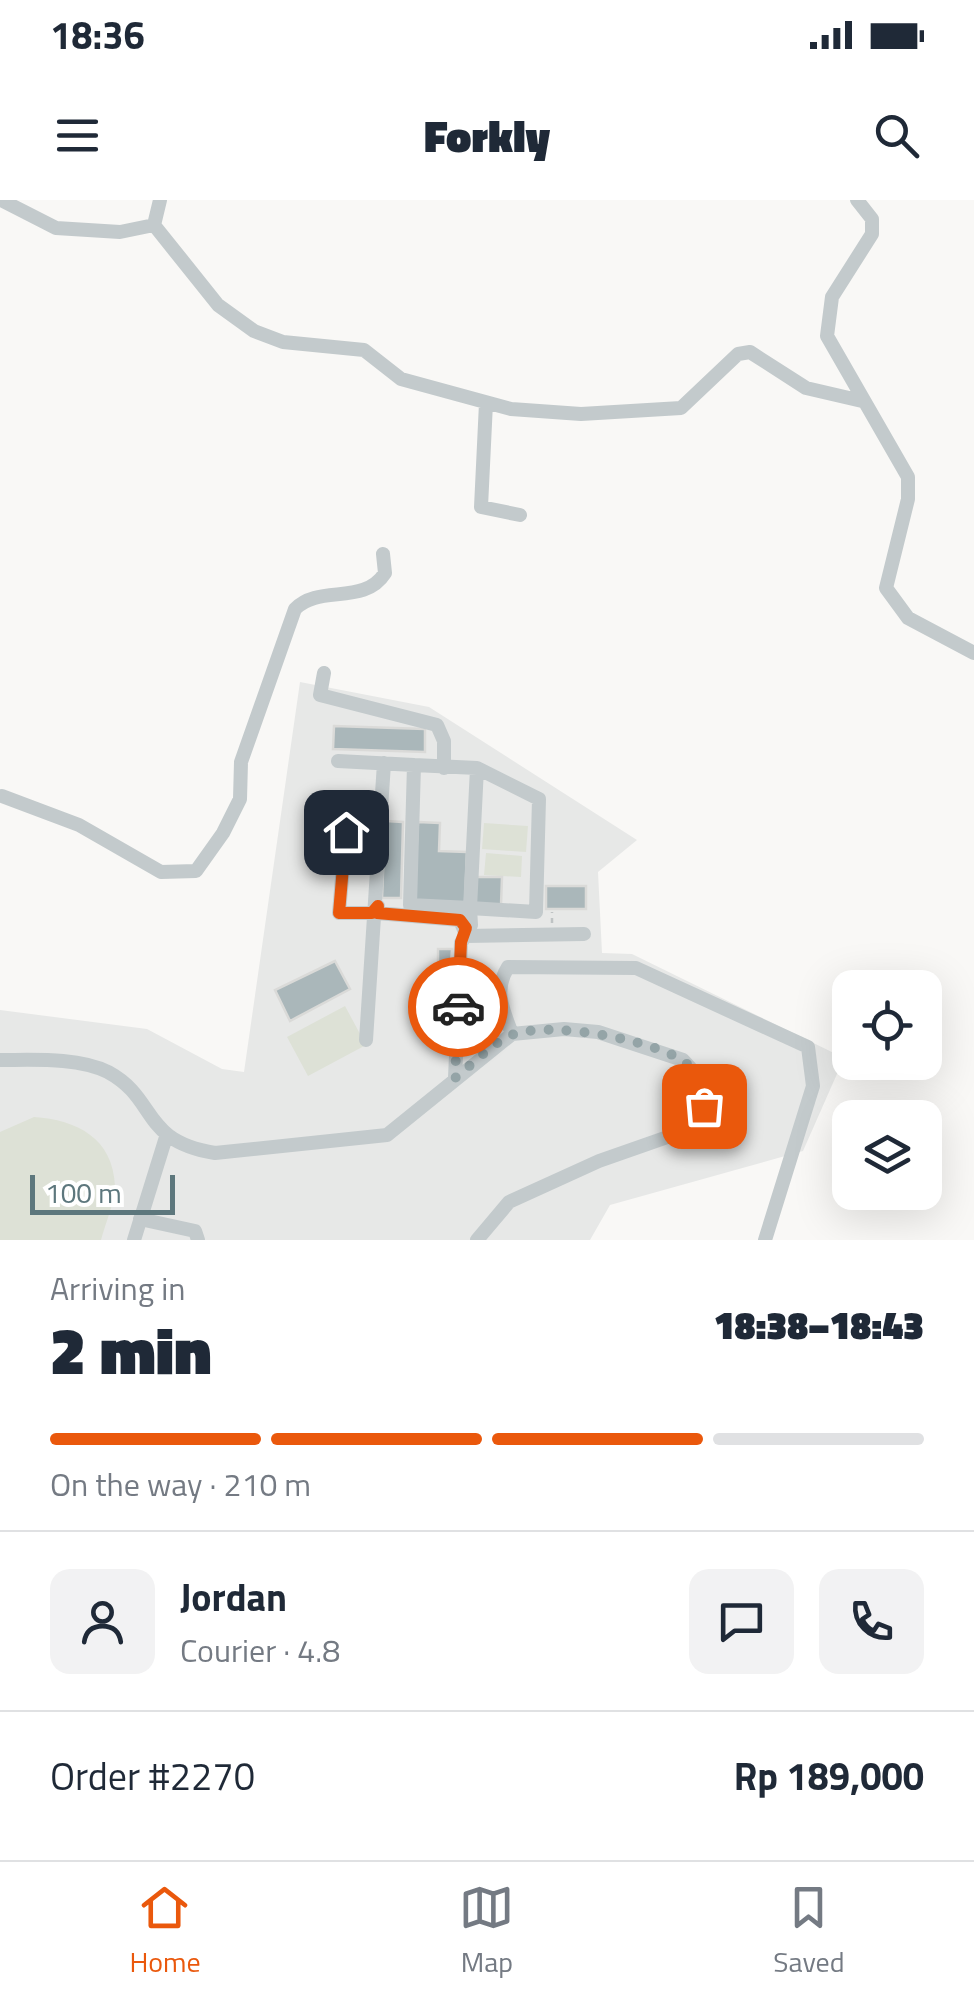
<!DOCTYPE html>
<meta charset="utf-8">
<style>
:root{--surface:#fff;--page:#f2f2f3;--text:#1f2937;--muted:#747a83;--line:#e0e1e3;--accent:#ea580c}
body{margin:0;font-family:"Titillium Web",sans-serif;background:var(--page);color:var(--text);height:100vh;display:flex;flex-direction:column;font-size:38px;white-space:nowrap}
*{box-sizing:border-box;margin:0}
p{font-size:32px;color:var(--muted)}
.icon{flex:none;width:55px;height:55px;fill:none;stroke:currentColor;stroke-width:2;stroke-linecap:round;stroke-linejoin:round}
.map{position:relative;height:1040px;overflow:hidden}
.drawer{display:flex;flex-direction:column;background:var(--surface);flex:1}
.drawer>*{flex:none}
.buttons{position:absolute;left:832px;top:770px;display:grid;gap:20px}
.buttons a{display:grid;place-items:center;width:110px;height:110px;border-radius:20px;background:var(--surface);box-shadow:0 10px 40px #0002;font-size:50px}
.scale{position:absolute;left:30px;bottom:25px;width:145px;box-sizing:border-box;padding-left:10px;border:5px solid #5d777d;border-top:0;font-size:28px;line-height:35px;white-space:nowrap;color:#5d777d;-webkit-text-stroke:8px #fff;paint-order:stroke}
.pin{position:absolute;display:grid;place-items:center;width:85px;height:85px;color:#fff;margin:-42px;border-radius:20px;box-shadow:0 5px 15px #0006}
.courier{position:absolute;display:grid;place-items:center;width:100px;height:100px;margin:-50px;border:8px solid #ea580c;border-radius:50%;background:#fff;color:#222;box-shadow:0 2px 12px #0007}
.summary em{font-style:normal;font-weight:800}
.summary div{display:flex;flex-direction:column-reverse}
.summary{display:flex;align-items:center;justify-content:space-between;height:170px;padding:0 50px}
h1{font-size:65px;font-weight:800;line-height:75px}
.bar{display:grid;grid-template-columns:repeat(4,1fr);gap:15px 10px;align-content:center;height:120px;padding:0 50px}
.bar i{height:12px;border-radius:8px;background:var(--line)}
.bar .on{background:var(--accent)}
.bar p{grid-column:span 4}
.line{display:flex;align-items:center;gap:25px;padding:0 50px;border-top:2px solid var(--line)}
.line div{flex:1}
.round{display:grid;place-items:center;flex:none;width:105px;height:105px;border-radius:20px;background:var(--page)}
.status{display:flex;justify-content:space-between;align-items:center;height:70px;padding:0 50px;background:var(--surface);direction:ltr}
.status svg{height:28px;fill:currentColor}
header{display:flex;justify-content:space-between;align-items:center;height:130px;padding:0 50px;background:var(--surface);font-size:45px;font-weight:800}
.tab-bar{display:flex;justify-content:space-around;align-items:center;height:140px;border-top:2px solid var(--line);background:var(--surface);font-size:28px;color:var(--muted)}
.tab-bar a{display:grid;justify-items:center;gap:5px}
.tab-bar .on{color:var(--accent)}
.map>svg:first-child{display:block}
</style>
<div class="status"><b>18:36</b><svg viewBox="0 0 49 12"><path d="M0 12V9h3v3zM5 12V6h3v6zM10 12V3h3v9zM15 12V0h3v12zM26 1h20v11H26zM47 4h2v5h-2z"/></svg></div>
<header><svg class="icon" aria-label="menu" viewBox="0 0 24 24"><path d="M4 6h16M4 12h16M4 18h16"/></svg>Forkly<svg class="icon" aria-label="search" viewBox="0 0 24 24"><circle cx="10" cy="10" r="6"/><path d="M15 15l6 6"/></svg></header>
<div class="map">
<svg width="974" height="1040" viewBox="0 0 974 1040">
<rect width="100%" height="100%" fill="#f9f8f6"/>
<!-- built -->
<path fill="#e7e8e7" d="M300,482L429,507L637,640L598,672L602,753L632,754L844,858L803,951L610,1005L590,1040H0V810L147,829L222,869L244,872Z"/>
<!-- green -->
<path fill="#dde1d6" d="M484,623L528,626L526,652L482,649Z
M486,653L522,656L521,677L484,675Z
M345,806L366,845L308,876L287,837Z
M34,917C77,920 113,938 115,986C115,1002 105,1024 101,1040H0V932Z"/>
<!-- building -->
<path fill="#aab7ba" stroke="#dadad8" stroke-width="2.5" d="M334,526L425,529V552L333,549Z
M385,621L403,622L401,698H382Z
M418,622L440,623L439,651L467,652L465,703L414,700Z
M474,677H502L501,705L473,704Z
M546,686H586V709H546Z
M438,749H452L451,763L438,762Z
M335,761L350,789L290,821L275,790Z"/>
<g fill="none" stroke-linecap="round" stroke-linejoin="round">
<!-- path -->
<path stroke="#bfc3c4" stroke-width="2.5" stroke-dasharray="5 5" stroke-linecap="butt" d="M552,723V712
M469,773H491"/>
<!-- minor -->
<path stroke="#c3cacc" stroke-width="14" d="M1,0L56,28L120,32L154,25L160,0
M857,0L872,19V34L832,97L827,136L908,277V299L886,388L908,418L974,453
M154,25L218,105L254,131L283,142L364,150L401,179L511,209L581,214L681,208L738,154L750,152L806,188L862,201
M486,203L481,307L520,315
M324,473L320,495L437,525L444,541V568
M338,561L414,565L410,705L470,708L471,725L461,743L455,878
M414,565L477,568L470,708L536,712L539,599L477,568
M2,596L79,625L161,672L196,671L223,633L240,599L241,562L295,409C319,384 364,406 385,373L383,354
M346,631L339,713H372L378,706
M377,713L460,720L466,735
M466,736L584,734
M512,834C503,809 493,791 508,767L636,768L808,847L813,886L765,1040
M366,840L384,563
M0,860C33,860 78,857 108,872C158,899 140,941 215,953L387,935L512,834L564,829L598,832L683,860C702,878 712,905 696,927L599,961L509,1002L477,1040
M140,1019L195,1031L198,1040
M134,1040L166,937"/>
</g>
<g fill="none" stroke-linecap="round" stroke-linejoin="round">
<!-- done -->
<path stroke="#94a4a7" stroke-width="10" stroke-dasharray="0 18" d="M458,807L455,878C472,865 492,843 512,835C547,820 659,840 687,864C699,874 704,891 704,906"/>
<!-- route -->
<path stroke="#ea580c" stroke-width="12" d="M346,632L339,713H372L378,706L377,713L460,720L466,728L461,742L458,807"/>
</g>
</svg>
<div class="buttons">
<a><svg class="icon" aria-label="locate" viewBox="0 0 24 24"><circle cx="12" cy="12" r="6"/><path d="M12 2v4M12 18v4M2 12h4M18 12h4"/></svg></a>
<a><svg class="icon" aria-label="layers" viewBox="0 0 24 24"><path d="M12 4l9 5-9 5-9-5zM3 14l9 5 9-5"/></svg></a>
</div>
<div class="scale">100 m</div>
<div class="pin" style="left:704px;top:906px;background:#ea580c"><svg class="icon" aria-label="bag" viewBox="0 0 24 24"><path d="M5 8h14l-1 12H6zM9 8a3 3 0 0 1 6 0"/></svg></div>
<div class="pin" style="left:346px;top:632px;background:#1f2937"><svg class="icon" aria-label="home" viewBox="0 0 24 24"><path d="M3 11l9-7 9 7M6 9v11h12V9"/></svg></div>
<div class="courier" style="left:458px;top:807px"><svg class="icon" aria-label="car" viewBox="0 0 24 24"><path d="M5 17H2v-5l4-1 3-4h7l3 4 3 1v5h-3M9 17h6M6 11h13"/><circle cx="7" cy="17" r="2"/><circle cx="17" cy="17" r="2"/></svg></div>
</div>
<section class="drawer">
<div class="summary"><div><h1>2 min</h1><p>Arriving in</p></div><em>18:38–18:43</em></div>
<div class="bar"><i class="on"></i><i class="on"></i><i class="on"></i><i></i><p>On the way · 210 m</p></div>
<div class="line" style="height:180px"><a class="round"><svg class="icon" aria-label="person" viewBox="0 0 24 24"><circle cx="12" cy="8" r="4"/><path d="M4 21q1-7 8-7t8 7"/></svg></a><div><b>Jordan</b><p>Courier · 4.8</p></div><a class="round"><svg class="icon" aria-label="chat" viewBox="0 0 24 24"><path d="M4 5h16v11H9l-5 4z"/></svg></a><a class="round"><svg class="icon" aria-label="phone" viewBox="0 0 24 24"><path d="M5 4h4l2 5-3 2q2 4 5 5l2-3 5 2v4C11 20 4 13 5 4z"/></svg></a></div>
<div class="line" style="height:130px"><div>Order #2270</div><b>Rp 189,000</b></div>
</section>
<nav class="tab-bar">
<a class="on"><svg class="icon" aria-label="home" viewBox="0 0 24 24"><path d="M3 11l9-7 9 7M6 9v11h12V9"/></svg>Home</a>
<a><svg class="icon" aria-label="map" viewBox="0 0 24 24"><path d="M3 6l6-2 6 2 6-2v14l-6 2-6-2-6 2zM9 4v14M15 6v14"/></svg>Map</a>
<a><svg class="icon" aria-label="saved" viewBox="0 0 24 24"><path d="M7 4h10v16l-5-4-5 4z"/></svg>Saved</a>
</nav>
